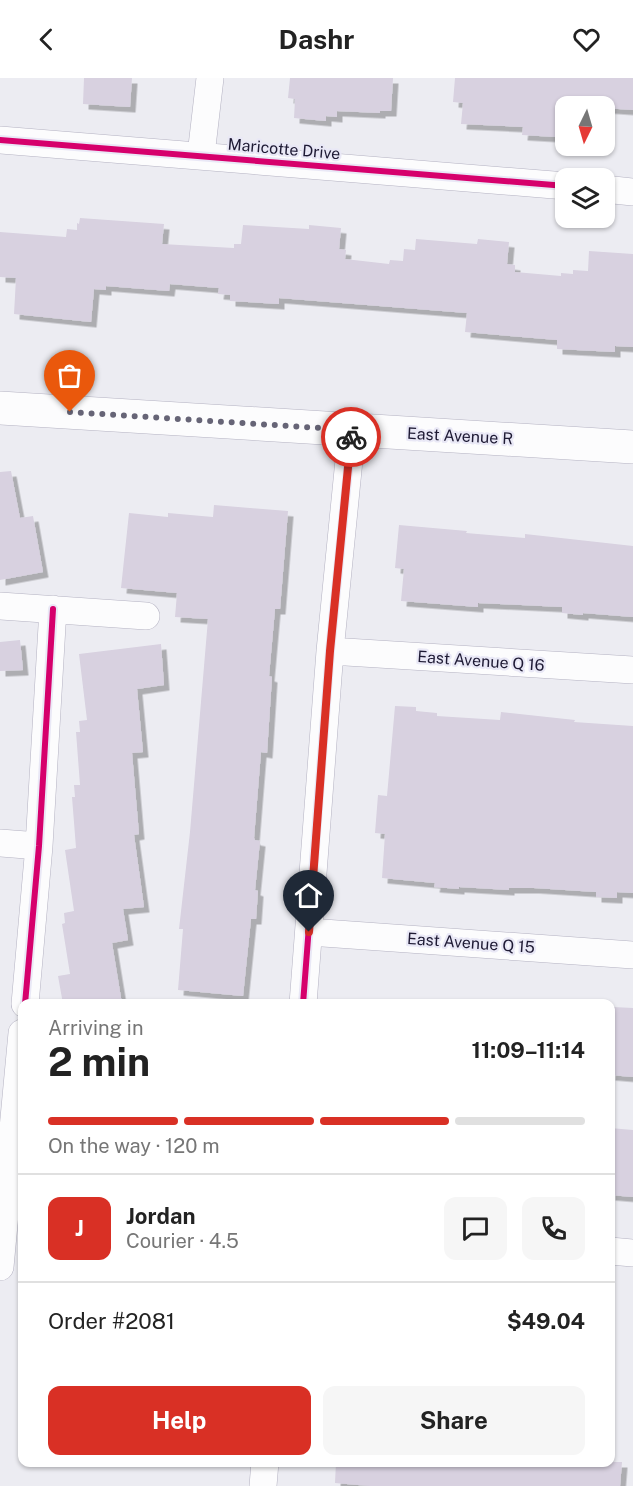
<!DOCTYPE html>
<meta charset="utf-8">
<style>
:root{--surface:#fff;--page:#f6f6f6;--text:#222;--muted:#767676;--line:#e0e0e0;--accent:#d93025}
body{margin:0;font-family:"Public Sans",sans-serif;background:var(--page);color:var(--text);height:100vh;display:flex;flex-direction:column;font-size:22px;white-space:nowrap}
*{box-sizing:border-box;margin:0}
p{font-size:20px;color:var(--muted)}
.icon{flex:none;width:33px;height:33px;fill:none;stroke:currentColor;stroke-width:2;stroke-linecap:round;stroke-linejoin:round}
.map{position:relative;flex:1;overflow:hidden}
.drawer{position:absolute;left:18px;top:921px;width:597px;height:468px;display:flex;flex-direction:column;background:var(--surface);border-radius:12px;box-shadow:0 2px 4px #0004}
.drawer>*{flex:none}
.needle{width:39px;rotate:185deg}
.tools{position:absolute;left:555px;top:18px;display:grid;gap:12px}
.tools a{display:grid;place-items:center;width:60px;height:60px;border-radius:12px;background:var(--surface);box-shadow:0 2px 4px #0004;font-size:30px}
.pin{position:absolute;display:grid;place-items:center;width:51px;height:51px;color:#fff;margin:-62px -26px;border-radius:50% 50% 50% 0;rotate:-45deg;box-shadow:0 0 6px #0007}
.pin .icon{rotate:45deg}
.courier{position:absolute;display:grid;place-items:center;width:60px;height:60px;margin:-30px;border:4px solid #d93025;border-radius:50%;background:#fff;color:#222;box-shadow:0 2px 8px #0007}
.overview em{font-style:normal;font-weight:700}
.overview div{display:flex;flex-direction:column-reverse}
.overview{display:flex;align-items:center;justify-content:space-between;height:102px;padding:0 30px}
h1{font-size:39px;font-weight:700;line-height:45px}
.bar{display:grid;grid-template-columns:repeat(4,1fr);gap:9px 6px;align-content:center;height:72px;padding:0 30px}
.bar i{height:8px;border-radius:4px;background:var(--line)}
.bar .selected{background:var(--accent)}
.bar p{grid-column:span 4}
.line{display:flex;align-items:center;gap:15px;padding:0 30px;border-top:2px solid var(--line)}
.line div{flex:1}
.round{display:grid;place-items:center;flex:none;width:63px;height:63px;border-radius:12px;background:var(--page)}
.cta{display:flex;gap:12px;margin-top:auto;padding:12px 30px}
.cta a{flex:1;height:69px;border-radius:12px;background:var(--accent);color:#fff;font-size:24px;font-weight:700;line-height:69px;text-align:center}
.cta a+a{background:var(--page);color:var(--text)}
header{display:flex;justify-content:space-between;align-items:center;height:78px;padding:0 30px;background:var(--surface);font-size:27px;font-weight:700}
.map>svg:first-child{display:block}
</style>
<header><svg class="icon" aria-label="back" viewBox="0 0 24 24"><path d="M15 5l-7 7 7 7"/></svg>Dashr<svg class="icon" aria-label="heart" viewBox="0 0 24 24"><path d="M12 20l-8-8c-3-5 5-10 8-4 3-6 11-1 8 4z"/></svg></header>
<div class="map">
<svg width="633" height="1408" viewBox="0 0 633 1408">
<defs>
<filter id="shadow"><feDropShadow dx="5.5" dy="5.5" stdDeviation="0" flood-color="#0004"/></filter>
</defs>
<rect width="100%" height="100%" fill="#ececf2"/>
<!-- building -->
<path fill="#d8d1e0" filter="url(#shadow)" d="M84,0H132L130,29L83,26Z
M290,0H393L391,33H380V35L337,33V39L326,38V43L294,40L295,21L288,20Z
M455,0H633V32L604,30V28H564V37H557L556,59L522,57L523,49L461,46L463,25L453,24Z
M80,140L164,146L162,166L234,170V166H241L243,147L309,151V147L341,150L339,171L346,172L345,181L389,186L390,182L403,183L404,171L415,172L416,161L477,166L478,161L509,164L507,186L515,187V194L561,198V195L573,196V192L588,193L589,173L633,176V269L615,268V274L557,271V262L465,254L467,235L279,220V226L230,223V217L218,216L219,210L170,206L169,213L106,208V212L94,211L91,244L14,236L16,200L0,199V154L66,159L67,151L77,152V145L79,146Z
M11,393L20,440L33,438L43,494L0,502V394Z
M214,427L288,433L280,531H275L269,598L272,599L267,675L261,674L254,760L255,762L260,763L255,812L258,813L256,841H251L243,918L178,912L183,851H179L190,754L208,541L175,539L177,515L121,510L129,435L168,439V435L213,439Z
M399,447L467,453L466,455L525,460V456L633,468V539L583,535V537L562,535V529L478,525V529L401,523L404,491L395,490Z
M20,562L23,592L0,593V564Z
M161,566L164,607L137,611L143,674L132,675L139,756L134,757L144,829L123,831L128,862L112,865L122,926H63L58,898L70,896L62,846L65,845L64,835L74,833L65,772L76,770L72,719H75L74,707H80L76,654H80L79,643L87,642L79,576Z
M395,628L416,629V633L437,635V638L500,642L501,634L575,642L574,644L633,648V815L617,814V820L596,819V814L534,810H509V812L459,809V811L434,809L435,805L382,800L385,756L375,755L378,717L387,718Z
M613,929L633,930V999L610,997Z
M610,1050L633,1052V1119L610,1117Z
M336,1384H622L620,1408H370L335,1405Z"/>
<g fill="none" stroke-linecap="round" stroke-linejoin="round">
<defs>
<path id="street" d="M0,62L566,108
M201,77L210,0
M604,111L633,114
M0,528L146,538
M330,573L633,592
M0,765L39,768
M309,854L633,877
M25,926L39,768L53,531
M303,926L330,573L352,352
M610,1173L633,1175
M0,1189L22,955
M263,1408L265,1384"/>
<path id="secondary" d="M0,330L633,369"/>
</defs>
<!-- street casing -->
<use href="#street" stroke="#b4b2c2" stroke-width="28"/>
<!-- secondary casing -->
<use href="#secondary" stroke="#b4b2c2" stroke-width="34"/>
<!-- street -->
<use href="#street" stroke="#fcfcfd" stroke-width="27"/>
<!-- secondary -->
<use href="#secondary" stroke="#fcfcfd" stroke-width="33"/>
<defs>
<path id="cycleway" d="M0,62L566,108
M25,926L39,768L53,531
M303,926L330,573L352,352"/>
</defs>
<!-- cycleway casing -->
<use href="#cycleway" stroke="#e9e8f6" stroke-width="10"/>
<!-- cycleway -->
<use href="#cycleway" stroke="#d6006c" stroke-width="6"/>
</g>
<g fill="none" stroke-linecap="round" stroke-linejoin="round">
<!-- done -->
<path stroke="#666476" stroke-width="6" stroke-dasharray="0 10.8" d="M70,334L352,352L351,359"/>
<!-- route -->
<path stroke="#d93025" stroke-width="8" d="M309,854L330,573L351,359"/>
</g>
<g text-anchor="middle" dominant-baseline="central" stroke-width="4.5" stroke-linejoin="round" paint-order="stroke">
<!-- street labels -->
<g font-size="16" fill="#1e1a34" stroke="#e9e8f6">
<text transform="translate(284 71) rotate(5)">Maricotte Drive</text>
<text transform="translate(460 358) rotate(3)">East Avenue R</text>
<text transform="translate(481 583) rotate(4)">East Avenue Q 16</text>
<text transform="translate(471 865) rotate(4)">East Avenue Q 15</text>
</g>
</g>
</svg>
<div class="tools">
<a><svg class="needle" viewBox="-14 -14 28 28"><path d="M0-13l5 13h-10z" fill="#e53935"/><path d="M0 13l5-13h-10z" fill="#767676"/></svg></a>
<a><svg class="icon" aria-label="layers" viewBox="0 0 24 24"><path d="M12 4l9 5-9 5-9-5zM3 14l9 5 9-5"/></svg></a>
</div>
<div class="pin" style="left:70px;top:334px;background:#ea580c"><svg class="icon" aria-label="bag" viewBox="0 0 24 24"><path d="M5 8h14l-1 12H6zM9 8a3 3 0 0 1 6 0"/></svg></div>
<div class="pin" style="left:309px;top:854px;background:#1f2937"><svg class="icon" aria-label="home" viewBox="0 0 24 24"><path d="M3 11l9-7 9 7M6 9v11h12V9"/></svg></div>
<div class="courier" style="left:351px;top:359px"><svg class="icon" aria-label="bike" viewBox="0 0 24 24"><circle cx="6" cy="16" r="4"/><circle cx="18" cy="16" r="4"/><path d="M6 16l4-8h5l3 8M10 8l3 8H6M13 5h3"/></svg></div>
<section class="drawer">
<div class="overview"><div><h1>2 min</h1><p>Arriving in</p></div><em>11:09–11:14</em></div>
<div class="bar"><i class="selected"></i><i class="selected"></i><i class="selected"></i><i></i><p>On the way · 120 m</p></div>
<div class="line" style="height:108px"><b class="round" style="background:var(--accent);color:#fff">J</b><div><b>Jordan</b><p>Courier · 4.5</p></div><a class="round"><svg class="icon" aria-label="chat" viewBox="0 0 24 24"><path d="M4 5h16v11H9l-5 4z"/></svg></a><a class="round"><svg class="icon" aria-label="phone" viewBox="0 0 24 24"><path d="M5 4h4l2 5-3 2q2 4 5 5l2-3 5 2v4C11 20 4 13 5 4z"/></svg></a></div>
<div class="line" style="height:78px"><div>Order #2081</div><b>$49.04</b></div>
<div class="cta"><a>Help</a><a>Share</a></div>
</section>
</div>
